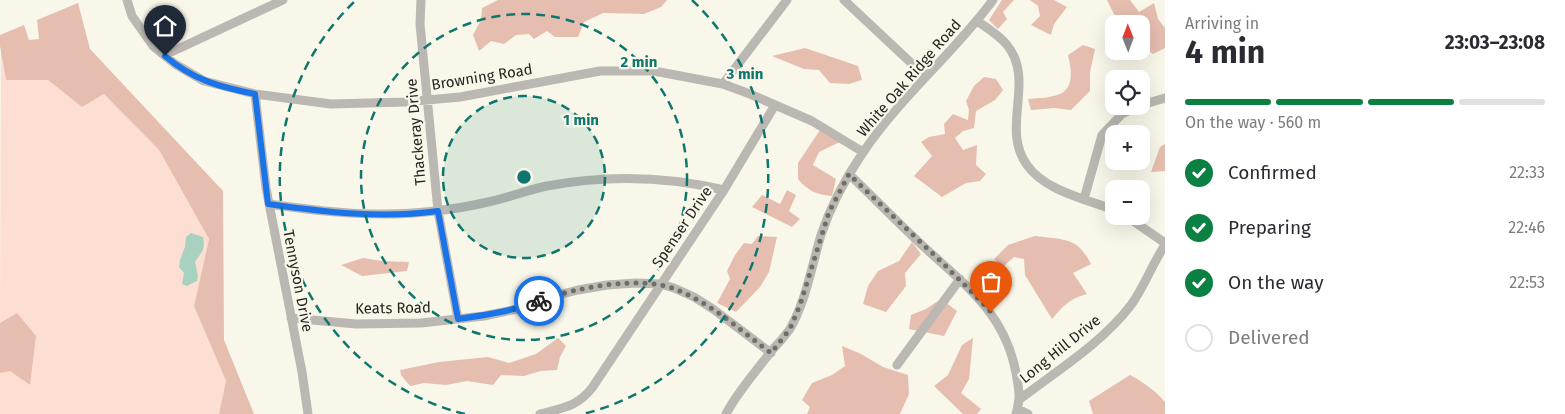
<!DOCTYPE html>
<meta charset="utf-8">
<style>
:root{--surface:#fff;--page:#f2f2f3;--text:#2b2b33;--muted:#7c7c81;--line:#e1e1e2;--accent:#0b8043}
body{margin:0;font-family:"Fira Sans",sans-serif;background:var(--page);color:var(--text);height:100vh;display:flex;flex-direction:column;font-size:19px;white-space:nowrap}
*{box-sizing:border-box;margin:0}
p{font-size:16px;color:var(--muted)}
.icon{flex:none;width:28px;height:28px;fill:none;stroke:currentColor;stroke-width:2;stroke-linecap:round;stroke-linejoin:round}
.map{position:relative;flex:1;overflow:hidden}
.side{display:flex;flex-direction:column;background:var(--surface);width:400px}
.side>*{flex:none}
.needle{width:32px;rotate:359deg}
.buttons{position:absolute;left:1105px;top:15px;display:grid;gap:10px}
.buttons a{display:grid;place-items:center;width:45px;height:45px;border-radius:10px;background:var(--surface);box-shadow:0 5px 20px #0002;font-size:25px}
.pin{position:absolute;display:grid;place-items:center;width:42px;height:42px;color:#fff;margin:-51px -21px;border-radius:50% 50% 50% 0;rotate:-45deg;box-shadow:0 0 5px #0007}
.pin .icon{rotate:45deg}
.courier{position:absolute;display:grid;place-items:center;width:50px;height:50px;margin:-25px;border:4px solid #1a73e8;border-radius:50%;background:#fff;color:#222;box-shadow:0 1px 6px #0007}
.headline em{font-style:normal;font-weight:700}
.headline div{display:flex;flex-direction:column-reverse}
.headline{display:flex;align-items:center;justify-content:space-between;height:85px;padding:0 20px}
h1{font-size:32px;font-weight:700;line-height:38px}
.bar{display:grid;grid-template-columns:repeat(4,1fr);gap:8px 5px;align-content:center;height:60px;padding:0 20px}
.bar i{height:6px;border-radius:4px;background:var(--line)}
.bar .on{background:var(--accent)}
.bar p{grid-column:span 4}
ol{padding:0 20px;list-style:none}
li{display:flex;align-items:center;gap:15px;height:55px}
li p{margin-inline-start:auto}
li .icon{padding:5px;border-radius:50%;background:var(--accent);color:#fff;stroke-width:4}
li:last-child{color:var(--muted)}
li i{width:28px;height:28px;border:2px solid var(--line);border-radius:50%}
main{display:flex;flex:1;min-height:0}
.map>svg:first-child{display:block}
</style>
<main>
<div class="map">
<svg width="1165" height="414" viewBox="0 0 1165 414">
<rect width="100%" height="100%" fill="#f8f7e9"/>
<!-- green -->
<path fill="#fdded3" d="M1,47L6,80H48L82,107L104,94L159,150L209,239L194,306L226,381L219,414H0V373L10,370L30,385L17,313L0,323Z"/>
<!-- forest -->
<path fill="#e5beb0" d="M498,0H667L661,7L644,14L603,13L584,22L578,37H555L547,31L534,39L529,34L516,35L504,44L491,41L479,51L473,35L481,20L482,8Z
M1002,0H1014L1003,12L1007,19L998,29L989,20Z
M1030,0H1054L1067,7L1054,24L1051,35L1031,25L1040,16L1038,6Z
M1107,0H1130L1139,12L1154,3L1158,19L1165,28V48L1153,54L1141,45V24H1121L1114,14Z
M78,3L90,49L223,191L224,340L254,414H219L226,381L194,306L209,239L159,150L104,94L82,107L48,80H6L0,46V35L24,25L29,40L39,39L37,20Z
M1083,45L1095,49L1090,72V91L1071,110L1054,108L1031,110L1028,99C1038,98 1051,98 1060,94C1075,87 1071,68 1068,55Z
M805,48L858,66L862,80L849,84L830,83L819,70L804,69L772,56Z
M984,77L996,79L1003,90L995,100L976,111L974,128L963,131L955,138L963,150L977,145L976,165L986,174L980,181L966,183L942,197L914,176L932,156L921,142L929,137L945,134L944,124L953,114L968,120L969,110L966,101L974,86Z
M820,130L842,141L819,152L813,165L836,179L832,196C817,195 808,191 798,179V163Z
M1165,144V171L1151,172L1160,147Z
M787,190L796,195L789,211L800,219L792,227L752,207L762,195L780,204Z
M758,236L777,237L769,272L760,287L736,312L717,303L730,279L727,271L735,255L744,243L752,244Z
M1035,236C1063,240 1077,236 1091,264L1073,273L1087,294C1069,299 1064,305 1052,319L1025,275L1024,259L1014,257L1003,267L994,259L1008,245Z
M912,242L921,254L905,273L906,286L886,312L863,304L868,286L878,271L899,261Z
M363,258L382,261L409,262L407,271L362,276L341,265Z
M941,299L957,311L944,336L909,329L911,315L926,309Z
M17,313L36,336L30,385L10,371L0,373V323Z
M558,338L566,346L560,357L557,370L541,371L524,376L501,375L493,385L467,381L446,385L424,383L410,386L401,375L400,370L439,362L488,357L509,363L536,354Z
M973,338L969,379L961,393L981,409L977,414H963L934,386L948,375L962,345Z
M842,346L861,354L883,367L908,375L909,394L900,414H807L810,407L802,400L812,383L832,375L845,366Z
M1130,375C1143,382 1155,390 1165,402V414H1093L1089,401Z"/>
<!-- water -->
<path fill="#a8d1bf" d="M191,233L203,237C206,249 201,253 195,262L198,276L197,281L187,286L182,284L184,273L179,267L180,260L185,247L186,237Z"/>
<g fill="none" stroke-linecap="round" stroke-linejoin="round">
<!-- minor -->
<path stroke="#bbb7b2" stroke-width="9" d="M127,0L132,16L153,46L175,64L204,81L255,94L331,104L406,102L460,97L600,71H654L723,84L750,94L812,121L863,152
M421,0L420,24L438,211L458,319
M844,0L925,76
M977,21C987,28 999,35 1007,45C1036,81 1000,128 1027,165C1045,191 1086,199 1114,210
M165,55L283,0
M723,84L787,0
M255,94L266,188L302,372L308,414
M1141,105L1165,98
M849,174C874,198 898,223 923,246C965,285 1005,313 1016,373C1019,391 1021,396 1016,414
M1084,199L1102,135L1122,114L1138,106
M269,204C324,212 379,218 435,211C453,209 471,206 488,202C508,198 527,190 547,186C606,175 665,176 724,190
M1126,216L1165,243
M291,318L356,324L421,323L484,316L522,308L550,297L578,290L607,285L636,283L661,284L674,288L694,297L713,309L771,353
M897,365L960,279
M1020,399C1058,370 1102,343 1131,305C1145,286 1152,264 1165,245
M1018,409L1028,414
M540,414C562,408 577,407 592,388L724,190L775,105
M726,414C738,391 757,370 773,349C779,343 785,336 790,329C806,301 812,265 821,235C831,205 845,179 862,154C900,97 953,54 993,0"/>
</g>
<g fill="none" stroke-linecap="round" stroke-linejoin="round">
<!-- done -->
<path stroke="#706f67" stroke-width="5" stroke-dasharray="0 9" d="M539,301C573,288 640,275 675,289C711,303 740,330 771,353L790,329L800,305L829,212L849,174C896,220 946,264 991,312"/>
<!-- route -->
<path stroke="#1a73e8" stroke-width="6" d="M165,56C193,80 220,87 255,94L268,204C324,212 382,219 438,211L458,319C486,315 513,311 539,301"/>
</g>
<!-- distance rings -->
<circle cx="524" cy="177" r="81" fill="#0f766e" fill-opacity=".12"/>
<g fill="none" stroke="#0f766e" stroke-width="2.5" stroke-dasharray="9 6">
<circle cx="524" cy="177" r="81"/>
<circle cx="524" cy="177" r="163"/>
<path d="M465 414A244 244 0 0 1 356 0M692 0A244 244 0 0 1 583 414"/>
</g>
<g text-anchor="middle" dominant-baseline="central" stroke-width="4.5" stroke-linejoin="round" paint-order="stroke">
<!-- street labels -->
<g font-size="15" fill="#262621" stroke="#f8f7e9">
<text transform="translate(482 77) rotate(-9)">Browning Road</text>
<text transform="translate(909 78) rotate(-49)">White Oak Ridge Road</text>
<text transform="translate(416 132) rotate(-95)">Thackeray Drive</text>
<text transform="translate(682 227) rotate(-56)">Spenser Drive</text>
<text transform="translate(298 281) rotate(79)">Tennyson Drive</text>
<text transform="translate(393 308) rotate(-1)">Keats Road</text>
<text transform="translate(1060 349) rotate(-39)">Long Hill Drive</text>
</g>
</g>
<circle cx="524" cy="177" r="8" fill="#0f766e" stroke="#f8f7e9" stroke-width="2.5"/>
<g font-size="15" text-anchor="middle" font-weight="bold" fill="#0f766e" stroke="#f8f7e9" stroke-width="4.5" stroke-linejoin="round" paint-order="stroke">
<text x="639" y="67">2 min</text>
<text x="745" y="79">3 min</text>
<text x="581" y="125">1 min</text>
</g>
</svg>
<div class="buttons">
<a><svg class="needle" viewBox="-14 -14 28 28"><path d="M0-13l5 13h-10z" fill="#e53935"/><path d="M0 13l5-13h-10z" fill="#7c7c81"/></svg></a>
<a><svg class="icon" aria-label="locate" viewBox="0 0 24 24"><circle cx="12" cy="12" r="6"/><path d="M12 2v4M12 18v4M2 12h4M18 12h4"/></svg></a>
<a>+</a>
<a>−</a>
</div>
<div class="pin" style="left:991px;top:312px;background:#ea580c"><svg class="icon" aria-label="bag" viewBox="0 0 24 24"><path d="M5 8h14l-1 12H6zM9 8a3 3 0 0 1 6 0"/></svg></div>
<div class="pin" style="left:165px;top:56px;background:#1f2937"><svg class="icon" aria-label="home" viewBox="0 0 24 24"><path d="M3 11l9-7 9 7M6 9v11h12V9"/></svg></div>
<div class="courier" style="left:539px;top:301px"><svg class="icon" aria-label="bike" viewBox="0 0 24 24"><circle cx="6" cy="16" r="4"/><circle cx="18" cy="16" r="4"/><path d="M6 16l4-8h5l3 8M10 8l3 8H6M13 5h3"/></svg></div>
</div>
<section class="side">
<div class="headline"><div><h1>4 min</h1><p>Arriving in</p></div><em>23:03–23:08</em></div>
<div class="bar"><i class="on"></i><i class="on"></i><i class="on"></i><i></i><p>On the way · 560 m</p></div>
<ol>
<li><svg class="icon" aria-label="check" viewBox="0 0 24 24"><path d="M5 12l5 5 9-10"/></svg>Confirmed<p>22:33</p></li>
<li><svg class="icon" aria-label="check" viewBox="0 0 24 24"><path d="M5 12l5 5 9-10"/></svg>Preparing<p>22:46</p></li>
<li><svg class="icon" aria-label="check" viewBox="0 0 24 24"><path d="M5 12l5 5 9-10"/></svg>On the way<p>22:53</p></li>
<li><i></i>Delivered</li>
</ol>
</section>
</main>
